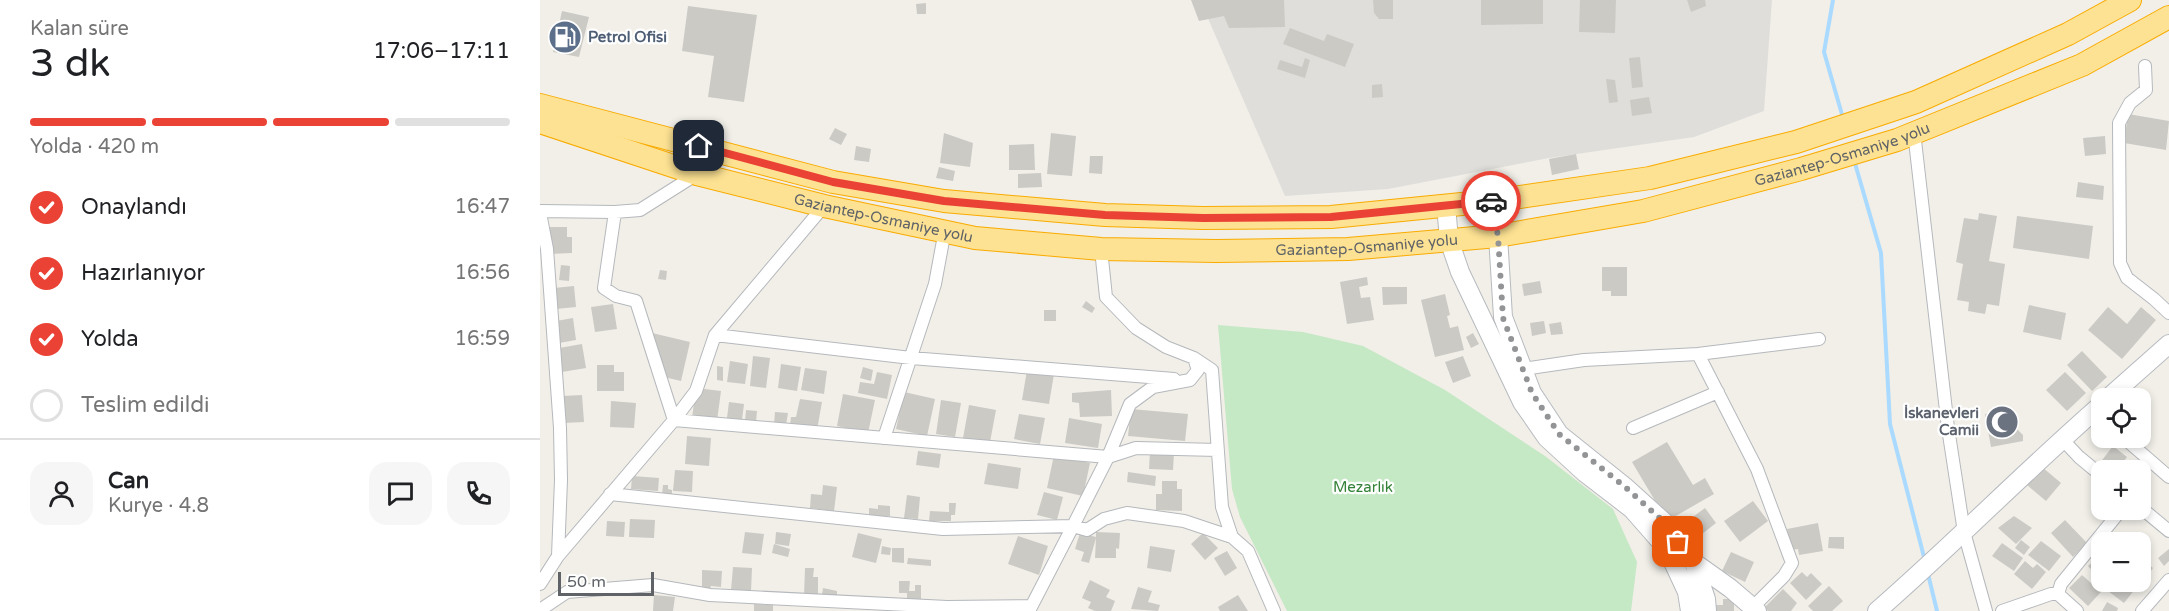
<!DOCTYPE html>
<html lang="tr">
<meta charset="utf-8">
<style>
:root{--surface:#fff;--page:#f6f6f6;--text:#202124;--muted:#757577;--line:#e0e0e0;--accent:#ea4335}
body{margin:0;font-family:"Varela Round",sans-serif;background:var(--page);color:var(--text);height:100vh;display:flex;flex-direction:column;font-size:22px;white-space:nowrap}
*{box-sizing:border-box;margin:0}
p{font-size:20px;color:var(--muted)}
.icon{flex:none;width:33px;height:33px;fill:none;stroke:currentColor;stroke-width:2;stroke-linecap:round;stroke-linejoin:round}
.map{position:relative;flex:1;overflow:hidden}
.panel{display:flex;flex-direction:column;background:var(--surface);width:540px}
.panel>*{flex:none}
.tools{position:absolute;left:1551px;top:388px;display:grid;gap:12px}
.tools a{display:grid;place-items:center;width:60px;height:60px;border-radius:12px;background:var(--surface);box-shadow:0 3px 9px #0003;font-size:30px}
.scale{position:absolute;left:18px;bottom:15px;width:96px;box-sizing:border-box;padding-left:6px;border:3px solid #5f6368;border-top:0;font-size:16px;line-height:21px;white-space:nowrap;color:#5f6368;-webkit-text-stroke:4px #fff;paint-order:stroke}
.pin{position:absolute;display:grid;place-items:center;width:51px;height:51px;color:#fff;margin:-26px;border-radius:12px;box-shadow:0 3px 9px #0006}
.courier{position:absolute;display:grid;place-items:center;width:60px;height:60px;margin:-30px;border:4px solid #ea4335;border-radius:50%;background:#fff;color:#222;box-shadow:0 2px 8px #0007}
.head em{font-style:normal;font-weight:600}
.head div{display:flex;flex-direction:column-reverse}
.head{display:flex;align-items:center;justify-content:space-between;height:102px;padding:0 30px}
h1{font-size:39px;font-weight:600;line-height:45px}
.bar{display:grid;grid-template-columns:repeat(4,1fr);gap:9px 6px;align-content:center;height:72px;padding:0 30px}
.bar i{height:8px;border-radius:4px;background:var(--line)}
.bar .selected{background:var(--accent)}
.bar p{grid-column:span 4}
.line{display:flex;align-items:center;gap:15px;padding:0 30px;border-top:2px solid var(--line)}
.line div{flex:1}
.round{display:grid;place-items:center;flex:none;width:63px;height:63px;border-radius:18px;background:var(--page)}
ol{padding:0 30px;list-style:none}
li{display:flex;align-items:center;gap:18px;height:66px}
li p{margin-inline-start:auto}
li .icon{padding:6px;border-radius:50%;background:var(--accent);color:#fff;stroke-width:4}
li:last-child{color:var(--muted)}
li i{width:33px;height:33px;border:3px solid var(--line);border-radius:50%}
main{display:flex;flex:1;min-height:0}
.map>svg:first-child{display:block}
</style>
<main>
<section class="panel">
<div class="head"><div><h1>3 dk</h1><p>Kalan süre</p></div><em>17:06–17:11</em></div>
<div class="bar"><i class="selected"></i><i class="selected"></i><i class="selected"></i><i></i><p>Yolda · 420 m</p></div>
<ol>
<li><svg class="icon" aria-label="check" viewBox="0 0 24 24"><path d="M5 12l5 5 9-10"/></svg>Onaylandı<p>16:47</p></li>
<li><svg class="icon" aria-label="check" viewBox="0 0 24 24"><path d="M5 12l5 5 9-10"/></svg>Hazırlanıyor<p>16:56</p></li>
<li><svg class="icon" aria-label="check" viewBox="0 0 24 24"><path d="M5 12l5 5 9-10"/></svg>Yolda<p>16:59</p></li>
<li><i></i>Teslim edildi</li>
</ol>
<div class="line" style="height:108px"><a class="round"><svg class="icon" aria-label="person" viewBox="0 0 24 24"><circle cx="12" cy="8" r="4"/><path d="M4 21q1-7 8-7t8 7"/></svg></a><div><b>Can</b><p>Kurye · 4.8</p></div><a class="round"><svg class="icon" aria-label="chat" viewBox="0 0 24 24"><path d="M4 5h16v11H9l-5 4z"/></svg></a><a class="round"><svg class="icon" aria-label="phone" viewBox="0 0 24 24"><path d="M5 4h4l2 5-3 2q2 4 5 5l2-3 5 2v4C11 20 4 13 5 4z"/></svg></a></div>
</section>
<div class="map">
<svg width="1629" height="611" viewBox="0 0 1629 611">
<rect width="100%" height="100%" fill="#f1efe8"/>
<!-- industrial -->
<path fill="#e0deda" d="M660,0H1232L1224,111L1154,137L1009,158L848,189L745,196Z"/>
<!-- green -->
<path fill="#c5e8c5" d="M678,325L763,332L823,346L905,390L1005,456L1073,509L1097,562L1091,611H747L700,517L692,489Z"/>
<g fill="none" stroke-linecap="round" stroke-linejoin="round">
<!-- stream -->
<path stroke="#aadaff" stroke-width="4" d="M1293,0L1284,52L1303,118
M1314,160L1341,253L1350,424L1385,561
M1388,574L1397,611"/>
</g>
<!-- building -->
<path fill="#cccac5" d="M651,0H744L745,27L689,28L684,16L659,21Z
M833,0H853V19H839L834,13Z
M941,0H1003V24L941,25Z
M1040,0H1076L1075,33L1039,32Z
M1147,0H1165L1166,6L1151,12Z
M386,3V14H377L376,4Z
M148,6L217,15L204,102L168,97L174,56L142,51Z
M22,11L49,17L39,57L13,52Z
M750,28L784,41L787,34L814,44L805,67L743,44Z
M1100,57L1103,87L1092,88L1089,58Z
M765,58L770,60L765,78L737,69L740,60L762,67Z
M1066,79L1075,80L1078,102L1069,103Z
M842,84L843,97L832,98V85Z
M1109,97L1112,113L1092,116L1090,100Z
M1588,114L1629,121L1626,150L1584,143Z
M295,128L307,134L301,145L289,139Z
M404,133L433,143L430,167L400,163Z
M511,133L536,136L532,176L507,174Z
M1565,136L1566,154L1545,156L1543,138Z
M494,144L495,170H469V145Z
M316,146L331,149L329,162L314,160Z
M1036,154L1039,169L1012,175L1009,159Z
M550,156H563L562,174L549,173Z
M399,167L415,171L413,181L396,178Z
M501,173L502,187L478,188V174Z
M1538,182L1564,186L1563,200L1536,197Z
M1439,213L1457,216L1449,261L1465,264L1459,306L1447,304L1445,314L1428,311L1429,302L1417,300L1423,264L1416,262L1424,218L1438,220Z
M1477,216L1553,226L1549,259L1473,248Z
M10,227H27V237H32V253L10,254Z
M21,265L30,266L29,281L19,280Z
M1062,267H1087V296H1071V291H1062Z
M120,270L127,271L126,280L118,279Z
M827,277L828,285L819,287L821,298L830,297L834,320L807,324L800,282Z
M1000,281L1002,293L984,296L982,284Z
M34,286L36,307L16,309L14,288Z
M842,287H867V304L843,305Z
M905,294L910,315L907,316L910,328L918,326L924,350L895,357L881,300Z
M546,301L555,308L552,313L542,307Z
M73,304L77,329L55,332L51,307Z
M1489,305L1526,313L1521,340L1483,332Z
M1568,307L1587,324L1601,307L1616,320L1582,359L1548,330Z
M504,310H516V321H504Z
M33,318L36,340L19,343L16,321Z
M1004,321L1006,333L992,336L990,323Z
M1021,322L1023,334L1011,335L1009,324Z
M112,333L150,342L141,381L124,377Z
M933,333L939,344L931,348L926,337Z
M42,344L46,368L22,372L19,348Z
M1542,351L1567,377L1552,391L1527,365Z
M213,356L230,358L226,388L210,386Z
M923,356L931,376L913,383L905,362Z
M190,361L208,364L205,384L187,382Z
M241,364L261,367L257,391L238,388Z
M57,365H74V372H84V391H57Z
M177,366L183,367V381L177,380Z
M323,367L333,370L331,381L320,378Z
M265,368L287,371L284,394L261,390Z
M487,370L514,374L509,404L482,400Z
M337,372L352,375L347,399L318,393L320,382L334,384Z
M1525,372L1546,393L1527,411L1506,390Z
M156,388L181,391L177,421L152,418Z
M571,390L572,416L540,417L539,403L532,402V393Z
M364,392L395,399L387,436L356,429Z
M303,394L335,400L328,433L297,426Z
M42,395L44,422L24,423L22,396Z
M260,399L282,402L277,430L250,425L251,417H256Z
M401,400L421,403L415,437L396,434Z
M71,401L96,403L94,428L70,427Z
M189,402L204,404L202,420L187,418Z
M429,405L456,410L450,442L423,438Z
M591,409L648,414L645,441L588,436Z
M206,410L217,411L216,422L205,421Z
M1475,411L1478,430L1483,435V441L1451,447L1445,414Z
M235,412L248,413L246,425L234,424Z
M479,414L505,418L500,444L474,439Z
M529,418L562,424L558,448L525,443Z
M147,436L171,438L169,466L145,464Z
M1127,442L1153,485L1165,478L1174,494L1127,521L1092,462Z
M1573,446L1587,457L1576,471H1568L1559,464Z
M378,451L401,454L399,468L376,465Z
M610,451L634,452L633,470L609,469Z
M514,455L550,463L543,496L507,488Z
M448,463L481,468L478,489L444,484Z
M1502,467L1521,483L1506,501L1487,485Z
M135,470L153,471L152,492L133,491Z
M588,472L616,476L615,486L587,482Z
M92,476L119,478L118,491L91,489Z
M622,481H637V489H642V511L616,510V494H622Z
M123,485H128V489L132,490V496L122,495Z
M283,485L297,487L294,511L270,508L271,494L282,495Z
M504,492L523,497L517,520L497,515Z
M367,495L380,497L378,519L364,518Z
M1213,501L1228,521L1200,542L1184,521Z
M409,503H416L415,515H411V521H389L390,511L409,512Z
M338,505L350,506V516H329V508L338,509Z
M1165,508L1176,523L1157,538L1146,522Z
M1474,516L1492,528L1476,544L1458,528Z
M90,519L115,520L114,538L89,537Z
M1525,520L1547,543L1533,557L1511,533Z
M67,521L85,522L84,537L66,536Z
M1278,523L1283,551L1259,555L1258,549L1251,550L1247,529Z
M205,532L224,534L221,555L202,553Z
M236,532L251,534L249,546L235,544Z
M556,532L580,533L579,549L576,548V558H555L556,538L549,563L541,561L544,552L535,549L540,533L556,537Z
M318,533L342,539L336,563L312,557Z
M663,533L678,548L665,560L651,544Z
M478,536L508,546L499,575L468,564Z
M1289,537H1304V549L1288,548Z
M1481,540L1490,547L1484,555L1475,548Z
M1501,541L1521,556L1509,571L1488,555Z
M1462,543L1483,558L1474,571L1452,556Z
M234,544L250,549L248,557L232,553Z
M342,546L351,548L350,555L341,554Z
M610,546L635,550L631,572L607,568Z
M352,548H364V563L352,562Z
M1629,549V561L1624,566L1618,558Z
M687,551L697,568L685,576L674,558Z
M1191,552L1214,562L1205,582L1182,571Z
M1562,553V577L1560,579L1548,566Z
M368,558L391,560V566L367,564Z
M1603,560L1613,568L1607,576L1600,571V564Z
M1485,561L1493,568L1497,564L1506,572L1492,589L1474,574Z
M193,567L212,568L211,591L191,590Z
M265,568H274L273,577H278V596H264Z
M162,570L182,571L181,587L171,586L170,589H162Z
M1262,572L1267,577L1271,573L1282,584L1266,600L1250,583Z
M1542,575L1561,592L1548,606L1529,588Z
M550,580L570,590L566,597L575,601L571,611H555L548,608L551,602L542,598Z
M359,581H370L369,591H375V585H381V600L367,599V593H359Z
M1575,582H1588L1596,588L1584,603L1568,591Z
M1289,586L1303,601L1292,611H1273L1268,606Z
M598,587L612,591L608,602L620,605L618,611L591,609Z
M283,588L297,591V596L282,595Z
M1243,589L1257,603L1251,611H1228L1224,608Z
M114,595L135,597L133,611H113Z
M698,595L708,611H680L678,607Z
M1183,599H1194V611H1173V605H1183Z
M1567,602L1578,608L1577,611H1562Z
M214,604L233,605V611H214Z"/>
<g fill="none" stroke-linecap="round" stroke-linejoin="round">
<defs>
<path id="street" d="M1605,66L1606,90L1590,103L1579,123L1580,263L1587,278L1614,299L1629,313
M1374,132L1408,428L1424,532L1446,611
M0,211L75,212L100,210L157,174
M75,212L64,288L76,296L96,301L134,420L568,457L596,448L678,450
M0,213L7,249L20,428L21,480L18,556L0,584
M175,335L371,358L634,379
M1158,354L1279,339
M654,358L672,370L682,507L692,537L708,551L734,611
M983,369L1044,360L1158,354L1217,469L1252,563L1244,576L1212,608
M1093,428L1178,392
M344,438L395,284L405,230
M1584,438L1629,477
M1522,439L1539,457L1562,476
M70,494L403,529L533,526L568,457L590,404L613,387L650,380L658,370L654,358L626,347L596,328L566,297L561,249
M1600,507L1629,531
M18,556L134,420L156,391L175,335L284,206
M1518,594L1521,584L1581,510
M0,610L27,592L113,585L170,595L407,607L491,606
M489,611L533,526L547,530L564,519L587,513L644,521L692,537
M1462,611L1511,594H1518L1537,611
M1602,611L1629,580"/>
<path id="secondary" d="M952,201L958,236L963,317L992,393L1019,434L1084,486L1124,522L1154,563L1166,599L1167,611
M906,205L909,240L920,272L982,402L1007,438L1044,472L1092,509L1127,549L1147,592L1150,611
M1567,399L1629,344
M1152,561L1190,588L1217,611
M1337,611C1414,544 1485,471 1562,404"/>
<g id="highway">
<path d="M0,105L293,182L404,201L565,215L663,218L791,217L952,201L1110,178L1256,142L1376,102L1528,34L1590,0"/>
<path id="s1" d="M0,122L157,174L284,206L435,238L561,249L676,251L808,249L958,236L1103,211L1261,169L1357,140L1542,65L1629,17"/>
</g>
</defs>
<!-- street casing -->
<use href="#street" stroke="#b5b8bc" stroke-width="14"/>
<!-- secondary casing -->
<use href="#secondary" stroke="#b6babf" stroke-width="20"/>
<!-- highway casing -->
<use href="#highway" stroke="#f9ab00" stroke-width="24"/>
<!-- street -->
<use href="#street" stroke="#fff" stroke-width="12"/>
<!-- secondary -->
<use href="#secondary" stroke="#fff" stroke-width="18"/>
<!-- highway -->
<use href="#highway" stroke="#fde293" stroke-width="22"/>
</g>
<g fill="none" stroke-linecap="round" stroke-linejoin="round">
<!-- done -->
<path stroke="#929495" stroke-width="6" stroke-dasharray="0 10.8" d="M951,201L958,236L963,318L992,393L1019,434L1084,486L1124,522L1138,542"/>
<!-- route -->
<path stroke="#ea4335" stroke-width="8" d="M159,146L293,182L404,201L565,215L663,218L791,217L951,201"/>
</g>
<!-- icons -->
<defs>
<symbol id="fuel-disc" viewBox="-11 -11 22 22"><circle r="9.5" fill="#5c6f8a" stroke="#fff"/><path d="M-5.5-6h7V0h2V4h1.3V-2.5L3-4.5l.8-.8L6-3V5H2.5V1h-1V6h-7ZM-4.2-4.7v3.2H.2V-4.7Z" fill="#fff"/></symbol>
<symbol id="mosque-disc" viewBox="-11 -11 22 22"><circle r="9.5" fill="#6b7280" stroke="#fff"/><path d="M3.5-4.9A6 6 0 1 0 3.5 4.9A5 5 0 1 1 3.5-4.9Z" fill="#fff"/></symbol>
</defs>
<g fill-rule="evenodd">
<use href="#fuel-disc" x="6" y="18" width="38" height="38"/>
<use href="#mosque-disc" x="1443" y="403" width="38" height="38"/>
</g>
<g text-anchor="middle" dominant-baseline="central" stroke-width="4.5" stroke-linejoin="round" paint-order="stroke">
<!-- service labels -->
<g font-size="15" font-weight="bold" fill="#4e5e75" stroke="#fff" text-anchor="start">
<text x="48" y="37">Petrol Ofisi</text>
</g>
<!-- street labels -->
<g font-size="15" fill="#5f6368" stroke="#fff">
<text stroke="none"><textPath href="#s1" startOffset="1329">Gaziantep-Osmaniye yolu</textPath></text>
<text stroke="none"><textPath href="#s1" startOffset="357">Gaziantep-Osmaniye yolu</textPath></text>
<text stroke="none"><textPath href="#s1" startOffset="843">Gaziantep-Osmaniye yolu</textPath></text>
</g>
<!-- worship labels -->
<g font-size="15" font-weight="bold" fill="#5b616d" stroke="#fff" text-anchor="end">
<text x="1439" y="413">İskanevleri<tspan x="1439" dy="17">Camii</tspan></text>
</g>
<!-- park labels -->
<g font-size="15" fill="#348238" stroke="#fff">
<text x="823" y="487">Mezarlık</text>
</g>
</g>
</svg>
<div class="tools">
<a><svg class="icon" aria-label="locate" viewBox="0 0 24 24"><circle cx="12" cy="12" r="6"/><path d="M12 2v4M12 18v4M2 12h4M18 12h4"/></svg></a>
<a>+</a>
<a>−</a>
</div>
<div class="scale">50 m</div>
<div class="pin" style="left:1138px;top:542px;background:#ea580c"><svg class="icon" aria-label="bag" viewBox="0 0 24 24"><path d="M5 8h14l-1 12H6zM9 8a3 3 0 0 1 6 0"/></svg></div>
<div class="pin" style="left:159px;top:146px;background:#1f2937"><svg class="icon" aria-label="home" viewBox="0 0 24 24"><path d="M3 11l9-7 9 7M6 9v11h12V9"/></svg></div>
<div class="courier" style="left:951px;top:201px"><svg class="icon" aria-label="car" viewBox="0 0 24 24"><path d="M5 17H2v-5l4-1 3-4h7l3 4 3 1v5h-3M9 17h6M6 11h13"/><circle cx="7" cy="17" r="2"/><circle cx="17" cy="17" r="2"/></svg></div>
</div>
</main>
